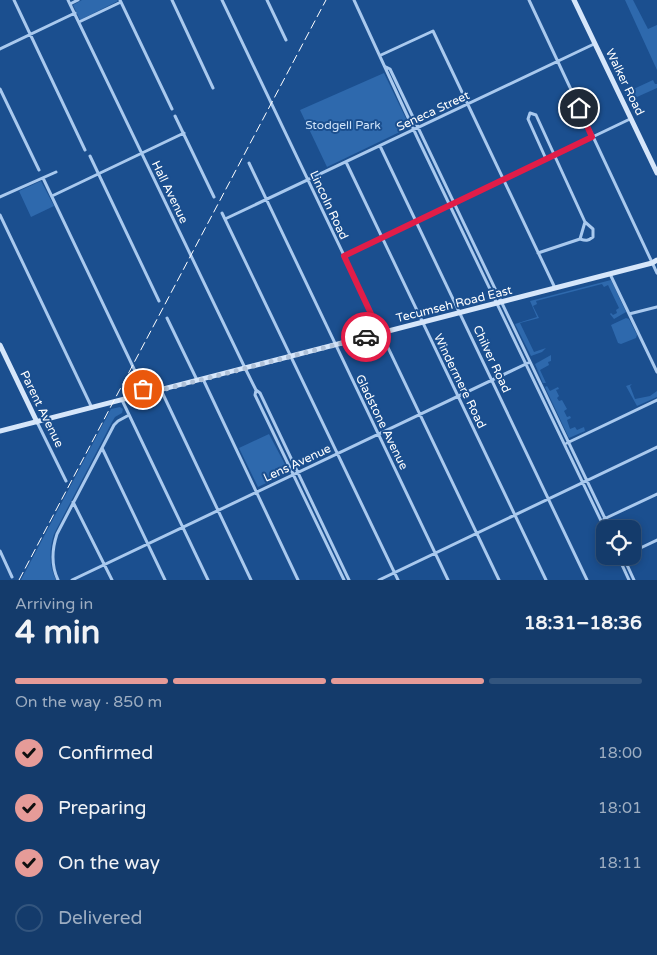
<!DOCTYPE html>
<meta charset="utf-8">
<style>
:root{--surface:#143b6b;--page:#1d4271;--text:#f1f3f6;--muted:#9dadc1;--line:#33557e;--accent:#e69b98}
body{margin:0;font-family:"Varela Round",sans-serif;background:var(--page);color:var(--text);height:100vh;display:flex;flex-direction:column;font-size:19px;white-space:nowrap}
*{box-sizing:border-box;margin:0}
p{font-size:16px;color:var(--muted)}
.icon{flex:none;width:28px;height:28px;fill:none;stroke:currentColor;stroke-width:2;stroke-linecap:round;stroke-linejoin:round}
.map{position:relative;height:580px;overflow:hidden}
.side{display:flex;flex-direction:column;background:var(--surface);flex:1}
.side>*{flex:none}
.fabs{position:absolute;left:596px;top:520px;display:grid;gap:10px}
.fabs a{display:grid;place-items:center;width:45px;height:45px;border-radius:10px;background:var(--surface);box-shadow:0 2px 8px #0003,0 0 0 1px var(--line);font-size:25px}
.pin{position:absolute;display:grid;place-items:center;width:42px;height:42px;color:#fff;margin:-21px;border:2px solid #fff;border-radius:50%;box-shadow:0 1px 5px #0007}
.courier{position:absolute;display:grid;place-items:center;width:50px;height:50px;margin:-25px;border:4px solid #e11d48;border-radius:50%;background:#fff;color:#222;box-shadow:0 1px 6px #0007}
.head em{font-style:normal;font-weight:700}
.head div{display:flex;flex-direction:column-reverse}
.head{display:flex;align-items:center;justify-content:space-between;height:85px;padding:0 15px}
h1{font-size:32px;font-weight:700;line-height:38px}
.bar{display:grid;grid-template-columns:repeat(4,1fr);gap:8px 5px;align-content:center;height:60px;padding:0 15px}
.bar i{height:6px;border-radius:4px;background:var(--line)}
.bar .on{background:var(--accent)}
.bar p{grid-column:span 4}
ol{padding:0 15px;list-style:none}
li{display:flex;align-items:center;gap:15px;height:55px}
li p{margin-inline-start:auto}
li .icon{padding:5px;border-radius:50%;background:var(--accent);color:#111;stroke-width:4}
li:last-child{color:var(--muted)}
li i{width:28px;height:28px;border:2px solid var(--line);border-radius:50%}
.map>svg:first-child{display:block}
</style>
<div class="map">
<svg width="657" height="580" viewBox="0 0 657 580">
<rect width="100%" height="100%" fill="#1b4f8f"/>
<!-- green -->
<path fill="#2e69ad" d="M82,0H117L118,1L80,20L73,5Z
M625,0H633L648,29L657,25V70Z
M384,73L410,127L327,167L300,110Z
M653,80L655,84H657V88L628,101L625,93Z
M41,181L54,206L31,217L19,191Z
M611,280L626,312L614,319L610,314L611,313L613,315L617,313L616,310L619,308L608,285L604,287L602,284L536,301L537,304L533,306L539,318L520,323L534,352L546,348L542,352L531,356L515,324L537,317L530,301Z
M626,318L629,319L637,335L636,338L621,344L618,343L611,325Z
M551,355V361L548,362L549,365L540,370L546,383H543L535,364Z
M632,384L630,386L635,399L650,396L657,391V397L637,406L626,386Z
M547,386L550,391L558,387L559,389L556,390L559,396L557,398L559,401L562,400L567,409L564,411L567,417L570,416L571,418L567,420L570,429L575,427L577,430L584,427L585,431L569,438L545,387Z
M120,407L123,409L122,413L115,417L112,422L54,534C49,549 49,566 56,580H21L111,409Z
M269,434L289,472L258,487L239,448Z"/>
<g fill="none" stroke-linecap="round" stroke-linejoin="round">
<!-- street -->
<path stroke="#a9c9ee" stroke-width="3" d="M14,0L85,150
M68,0L245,368L256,390L260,393L349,580
M120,0L172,109
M172,0L213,88
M222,0L499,580
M267,0L286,40
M354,0L418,139L605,529
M529,0L657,273
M70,4L78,0
M79,22L121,2
M0,49L75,13
M381,55L433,31L555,288
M386,67L390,69L610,529
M0,89L39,170
M175,116L214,197
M380,146L587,580
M90,156L159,301
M346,162L546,580
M249,163L448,580
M43,178L146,394
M52,196L184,133
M0,197L56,172
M222,213L398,580
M0,215L92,408
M225,219L594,44
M580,239C586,241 588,241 593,237V229L585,222
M538,253L580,239L585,222L536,115L530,113L528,119L546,159
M344,256L630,119
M610,274L657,372
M629,314L657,307
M167,318L197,380
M203,379L298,580
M161,390L251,580
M256,390L255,395L344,580
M122,400L208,580
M37,422L66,481
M567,443L657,400
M102,448L165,580
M73,502L112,580
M604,519L657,494
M0,551L12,577
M632,552L657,540
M618,556L629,580
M623,556L634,580
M58,580C51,565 52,549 57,534L114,425L118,421L129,415
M72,580L530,362
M379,580L657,447"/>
<!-- secondary -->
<path stroke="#d6e6fa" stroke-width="5" d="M574,0L657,173
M0,345L37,422
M0,431L652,263L657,260"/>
<!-- rail -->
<path stroke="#fff" stroke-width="1" stroke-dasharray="9 4" stroke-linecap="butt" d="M19,580L326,0"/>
</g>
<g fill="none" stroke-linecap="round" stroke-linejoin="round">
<!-- done -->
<path stroke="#afc1d8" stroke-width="5" stroke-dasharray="0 9" d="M143,389L146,394L366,337"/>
<!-- route -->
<path stroke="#e11d48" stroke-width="6" d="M366,337L380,333L344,256L592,137L579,108"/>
</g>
<g text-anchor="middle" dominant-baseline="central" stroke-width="4" stroke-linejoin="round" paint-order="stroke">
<!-- street labels -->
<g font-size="12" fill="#fff" stroke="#1b4f8f">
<text transform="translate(625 82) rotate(64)">Walker Road</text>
<text transform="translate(433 111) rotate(-25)">Seneca Street</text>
<text transform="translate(170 192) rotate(64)">Hall Avenue</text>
<text transform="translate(329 205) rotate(65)">Lincoln Road</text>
<text transform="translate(454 304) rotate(-14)">Tecumseh Road East</text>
<text transform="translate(492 359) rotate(65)">Chilver Road</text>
<text transform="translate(460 381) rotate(64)">Windermere Road</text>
<text transform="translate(42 409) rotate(64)">Parent Avenue</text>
<text transform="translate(382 422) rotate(64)">Gladstone Avenue</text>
<text transform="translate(297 463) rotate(-25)">Lens Avenue</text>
</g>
<!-- park labels -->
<g font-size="12" fill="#cfe3fa" stroke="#1b4f8f">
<text x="343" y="125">Stodgell Park</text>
</g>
</g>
</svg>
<div class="fabs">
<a><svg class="icon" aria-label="locate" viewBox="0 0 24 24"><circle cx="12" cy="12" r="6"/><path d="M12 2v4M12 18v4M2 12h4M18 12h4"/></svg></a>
</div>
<div class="pin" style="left:143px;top:389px;background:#ea580c"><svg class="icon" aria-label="bag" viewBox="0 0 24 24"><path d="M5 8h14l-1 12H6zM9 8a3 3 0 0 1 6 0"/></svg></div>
<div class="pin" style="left:579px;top:108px;background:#1f2937"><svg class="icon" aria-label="home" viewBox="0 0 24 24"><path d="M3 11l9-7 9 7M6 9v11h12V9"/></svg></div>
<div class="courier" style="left:366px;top:337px"><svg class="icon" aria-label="car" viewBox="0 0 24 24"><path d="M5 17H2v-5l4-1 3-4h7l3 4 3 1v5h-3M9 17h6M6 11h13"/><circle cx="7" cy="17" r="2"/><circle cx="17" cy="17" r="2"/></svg></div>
</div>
<section class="side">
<div class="head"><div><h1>4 min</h1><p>Arriving in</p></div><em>18:31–18:36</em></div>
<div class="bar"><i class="on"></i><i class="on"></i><i class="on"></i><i></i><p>On the way · 850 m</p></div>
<ol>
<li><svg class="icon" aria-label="check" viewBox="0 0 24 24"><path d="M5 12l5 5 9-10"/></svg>Confirmed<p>18:00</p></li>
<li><svg class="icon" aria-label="check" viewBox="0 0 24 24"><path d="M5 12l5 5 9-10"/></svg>Preparing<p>18:01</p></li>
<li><svg class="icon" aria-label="check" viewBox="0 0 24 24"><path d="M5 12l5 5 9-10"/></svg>On the way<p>18:11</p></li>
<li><i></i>Delivered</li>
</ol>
</section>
